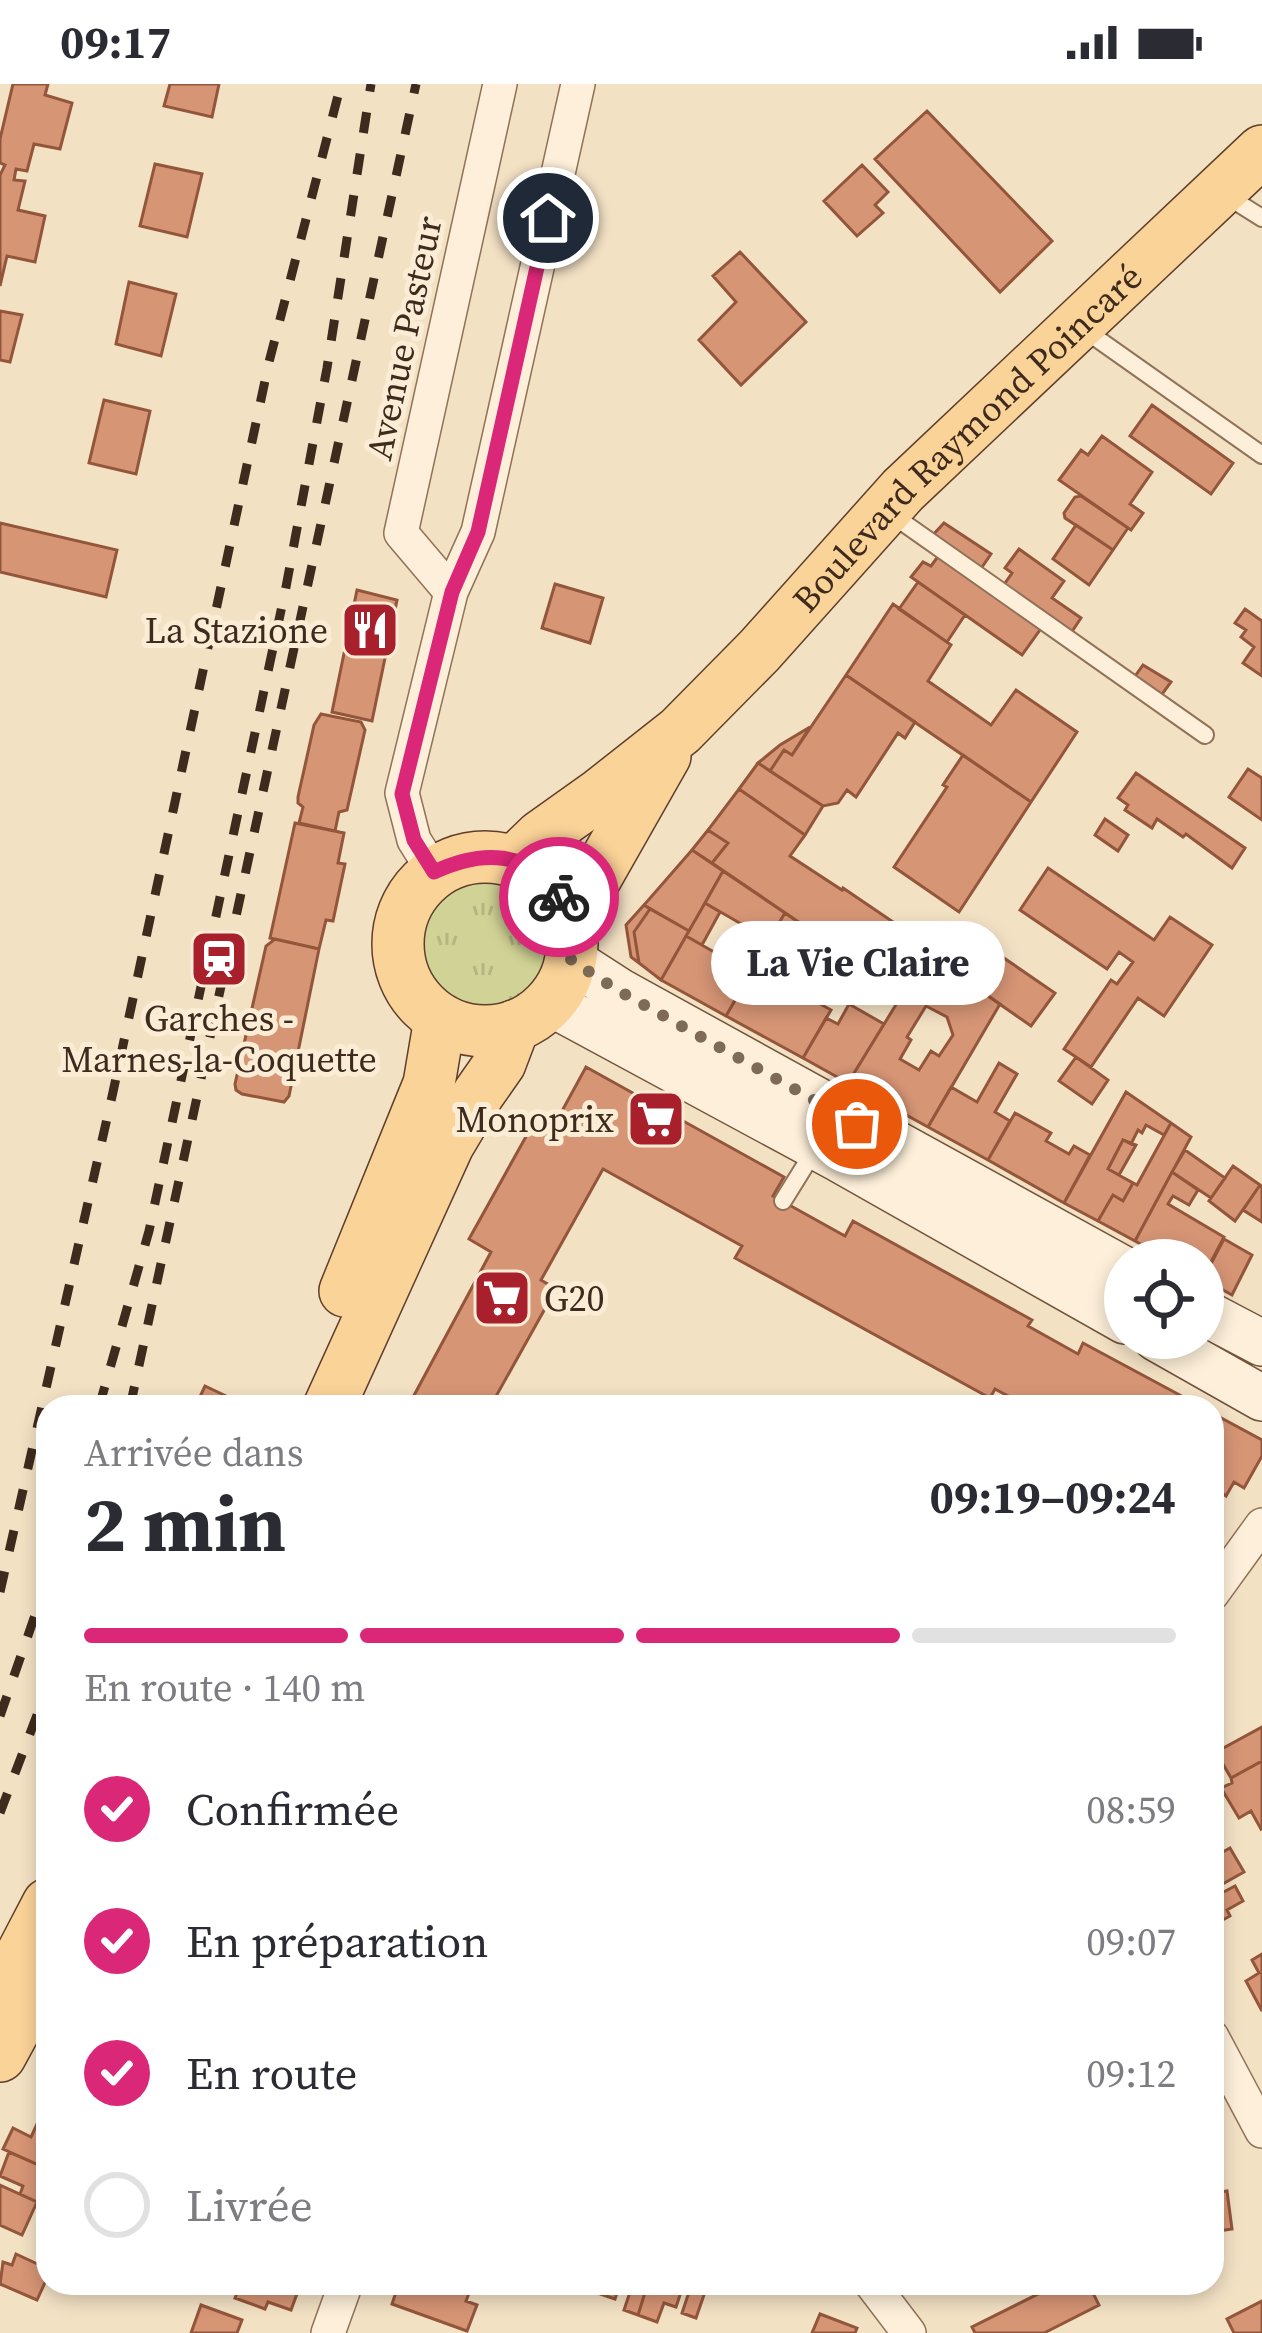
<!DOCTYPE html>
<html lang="fr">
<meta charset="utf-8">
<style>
:root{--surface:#fff;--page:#f7f7f7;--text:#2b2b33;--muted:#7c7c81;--line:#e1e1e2;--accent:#db2777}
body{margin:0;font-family:"Source Serif 4",serif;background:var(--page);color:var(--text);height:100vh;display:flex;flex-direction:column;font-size:45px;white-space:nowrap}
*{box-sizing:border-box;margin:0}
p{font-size:39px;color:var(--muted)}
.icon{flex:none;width:66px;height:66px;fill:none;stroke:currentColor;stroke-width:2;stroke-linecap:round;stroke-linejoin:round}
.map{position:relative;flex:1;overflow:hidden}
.side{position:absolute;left:36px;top:1311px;width:1188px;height:900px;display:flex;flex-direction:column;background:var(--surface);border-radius:36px;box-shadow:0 6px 18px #0003}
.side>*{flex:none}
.controls{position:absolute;left:1104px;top:1155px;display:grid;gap:24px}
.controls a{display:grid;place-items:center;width:120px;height:120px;border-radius:50%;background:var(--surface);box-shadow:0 6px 18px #0003;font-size:60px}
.pin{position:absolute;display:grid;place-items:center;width:102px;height:102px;color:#fff;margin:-51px;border:6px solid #fff;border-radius:50%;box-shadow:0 3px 12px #0007}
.courier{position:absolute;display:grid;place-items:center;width:120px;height:120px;margin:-60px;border:9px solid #db2777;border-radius:50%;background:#fff;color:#222;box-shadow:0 3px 15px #0007}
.bubble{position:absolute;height:84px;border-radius:42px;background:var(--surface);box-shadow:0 6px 18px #0003;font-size:39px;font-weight:700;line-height:84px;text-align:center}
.summary em{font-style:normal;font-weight:700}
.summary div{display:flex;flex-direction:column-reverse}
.summary{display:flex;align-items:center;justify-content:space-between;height:204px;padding:0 48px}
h1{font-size:78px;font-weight:700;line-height:90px}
.bar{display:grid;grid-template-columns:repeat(4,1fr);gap:18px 12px;align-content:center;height:144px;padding:0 48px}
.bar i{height:15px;border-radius:9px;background:var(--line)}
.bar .current{background:var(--accent)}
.bar p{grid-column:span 4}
ol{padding:0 48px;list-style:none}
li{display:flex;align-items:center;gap:36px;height:132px}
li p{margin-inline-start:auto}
li .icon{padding:12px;border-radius:50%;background:var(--accent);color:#fff;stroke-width:4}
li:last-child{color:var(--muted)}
li i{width:66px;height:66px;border:6px solid var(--line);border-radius:50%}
.status{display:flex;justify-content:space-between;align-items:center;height:84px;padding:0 60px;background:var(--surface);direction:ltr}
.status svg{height:33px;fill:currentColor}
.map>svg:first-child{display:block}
</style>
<div class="status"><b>09:17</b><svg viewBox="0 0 49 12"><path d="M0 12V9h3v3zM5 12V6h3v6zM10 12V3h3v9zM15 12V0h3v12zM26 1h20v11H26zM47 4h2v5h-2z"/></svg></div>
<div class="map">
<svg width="1262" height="2249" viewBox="0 0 1262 2249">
<defs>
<pattern id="grass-tufts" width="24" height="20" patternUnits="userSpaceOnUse" patternTransform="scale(3)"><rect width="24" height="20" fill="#d1d396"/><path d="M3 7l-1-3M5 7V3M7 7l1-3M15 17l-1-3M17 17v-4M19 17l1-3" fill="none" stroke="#b4b581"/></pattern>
</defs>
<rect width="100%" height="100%" fill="#f3e1c4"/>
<!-- grass -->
<path fill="url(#grass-tufts)" d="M417 858a68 68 0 1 1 136 0a68 68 0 1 1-136 0Z"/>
<!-- building -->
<path fill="#d69575" stroke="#93563a" stroke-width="3" fill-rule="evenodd" d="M13,0H48L45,11L72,19L60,65L34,60L27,87L16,85L14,96L25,97L18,126L45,132L35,178L7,172L0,202V91L5,81L0,79V55Z
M170,0H219L212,33L164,22Z
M927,27L1052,157L1000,208L875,75Z
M155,80L202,90L187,153L140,142Z
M862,81L888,108L875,121L883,129L857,152L824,117Z
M740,168L806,238L741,301L699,256L736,218L713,192Z
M129,198L176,210L161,272L116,260Z
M0,227L22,231L10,278L0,276Z
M104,316L150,327L136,390L89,379Z
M1152,321L1233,379L1211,410L1130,352Z
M1102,352L1152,388L1130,420L1143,429L1131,446L1059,396L1081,366L1088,371Z
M1081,412L1128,444L1113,466L1065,434L1064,429L1075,413Z
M0,439L117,466L106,513L0,488Z
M944,439L991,470L980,486L931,453Z
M1076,441L1113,466L1089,501L1053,475Z
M1019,465L1064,497L1052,514L1081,534L1071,549L1003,502L1012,489L1005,484Z
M939,471L1042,543L1022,571L911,493L923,478L931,482Z
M918,498L965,531L947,558L899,525Z
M555,500L603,514L590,559L542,544Z
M357,506L397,516L372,637L332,628Z
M893,520L951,561L928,597L991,641L1016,606L1077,648L1031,718L846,591Z
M1245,525L1262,537V592L1243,579L1254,563L1241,553L1246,546L1235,539Z
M1143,581L1171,598L1160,613L1133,595Z
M846,591L915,638L905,654L898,649L856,713L847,706L838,719L823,722L770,687L784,666L792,671Z
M321,630L361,638L365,646L347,726L339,728L335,747L299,739L303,723L298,719V713L314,641Z
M810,643L792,671L784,666L770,687L758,679L780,661Z
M963,671L1031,718L959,828L894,783L947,703L943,701Z
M758,679L823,722L805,751L739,705Z
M1248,685L1262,694V736L1229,713Z
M1136,689L1245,764L1232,784L1186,750L1183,753L1157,735L1152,744L1125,726L1128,721L1118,714Z
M739,705L805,751L790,772L842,806L843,804L902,844L901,847L929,867L903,909L712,779L728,759L708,746Z
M1105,735L1128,751L1118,767L1095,751Z
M295,739L344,749L338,779L345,780L333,837L326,836L319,865L270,854Z
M708,746L728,759L712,779L692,766Z
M692,766L723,787L689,847L644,821Z
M1048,784L1154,856L1170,833L1212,861L1164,932L1138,914L1091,983L1064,965L1111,896L1117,900L1133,878L1119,868L1107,885L1020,826Z
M723,787L785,829L769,856L705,819Z
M705,819L720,828L702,861L686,852Z
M644,821L650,825L634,848L639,879L631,873L626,841Z
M650,825L689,847L661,896L639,879L634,848Z
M785,829L858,879L844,904L767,859Z
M749,844L769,856L751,889L731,877Z
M686,852L751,889L726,932L661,896Z
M275,855L319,865L289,1012L284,1018L242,1010L236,1006L235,1000L266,862Z
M979,857L1055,909L1031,942L958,891Z
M927,870L1000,920L928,1043L848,999ZM926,922L947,933L953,951L939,972L931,967L919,986L900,975L911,956L907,953Z
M754,883L831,926L803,974L726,932Z
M849,920L884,940L848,999L803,974L826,934L838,940Z
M1076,973L1108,996L1092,1020L1059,997Z
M999,979L1017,990L995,1028L1010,1037L988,1076L928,1043L951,1003L977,1018Z
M586,983L784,1093L773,1112L845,1152L853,1137L1032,1236L1028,1242L1078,1270L1083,1259L1202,1323H1028L995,1305L990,1314L735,1174L742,1162L603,1085L541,1196L556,1205L490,1323H422L411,1317L491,1168L469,1155L533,1040L550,1049Z
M1126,1008L1171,1039L1164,1051L1146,1041L1142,1049L1138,1046L1131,1060L1123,1056L1108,1085L1133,1099L1123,1117L1113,1111L1098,1137L1064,1119Z
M1015,1029L1051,1049L1046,1057L1069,1070L1074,1062L1090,1071L1064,1119L988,1076Z
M1171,1039L1191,1053L1135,1157L1098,1137L1113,1111L1123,1117L1133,1099L1126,1095L1137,1101Z
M1123,1056L1136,1061L1119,1091L1108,1085Z
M1185,1066L1225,1094L1211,1114L1172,1088Z
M1233,1082L1260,1101L1235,1137L1209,1117Z
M1172,1088L1198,1106L1189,1121L1173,1112L1168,1120L1224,1153L1203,1193V1176H1169L1135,1157Z
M1260,1101L1262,1103V1138L1243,1126Z
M1224,1155L1252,1171L1232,1211L1203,1195Z
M205,1302L226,1312L222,1323H195Z
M1212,1329L1262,1356V1372L1244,1404L1234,1398L1226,1412L1222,1409L1212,1426Z
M1262,1643V1677L1231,1694L1216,1668Z
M1262,1677V1744L1261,1745L1251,1727L1239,1734L1221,1704L1232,1699L1231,1694Z
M1230,1764L1244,1788L1212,1806V1774Z
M1235,1802L1243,1817L1227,1826L1230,1832L1212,1842V1806L1215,1804L1218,1811Z
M1262,1870V1927L1246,1897L1259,1889L1252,1876Z
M37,2040L48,2045V2085L3,2065L13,2044L31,2053Z
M9,2068L48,2085V2123L20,2110L23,2102L0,2092Z
M0,2101L37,2118L22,2151L0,2141Z
M1227,2107L1232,2145L1212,2148V2109Z
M16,2170L48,2185V2192L37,2216L0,2200L3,2178L12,2181Z
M241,2199H301L291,2226L268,2218L265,2225L235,2214Z
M399,2199H473L466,2217L477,2221L467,2247L392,2220Z
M568,2199H620L615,2215Z
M620,2199H648L638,2231L624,2226L630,2208L619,2203Z
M648,2199H684L676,2223L664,2219L657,2238L638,2231Z
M692,2199L707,2202L696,2234L682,2229Z
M1050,2199H1088L1099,2221L1044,2249H975L972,2243L1052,2203Z
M1262,2217V2249H1234L1227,2235Z
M201,2221L242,2236L237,2249H191Z
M820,2230L857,2244L855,2249H812Z"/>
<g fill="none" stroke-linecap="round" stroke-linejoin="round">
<defs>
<path id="lane" d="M1227,112L1262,134
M1082,244L1262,371
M891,430L1205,651
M783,1117L814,1067"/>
<path id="street" d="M451,508L401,449L500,0
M434,788L414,756L402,709L451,508L478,448L578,0
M1212,1510L1262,1441
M1212,1953L1262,2047
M871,2199L909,2249
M328,2249L346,2199"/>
<path id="secondary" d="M571,876L619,907L1125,1186
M550,919L837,1074L1125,1237
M1203,1228L1262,1259
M1156,1254L1262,1314"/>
<g id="primary">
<circle cx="485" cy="860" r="87"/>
<path id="s1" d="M515,777L541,752L600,710L680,647L759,567L903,406L1262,67"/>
<path d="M568,829L590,804L665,672"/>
<path d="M345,1207L429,1000L440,935"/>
<path d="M329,1323L448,1061L479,1009L500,979L514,942"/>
<path d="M0,1912L48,1820"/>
<path d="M0,1972L48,1884"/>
</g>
</defs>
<!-- lane casing -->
<use href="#lane" stroke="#917158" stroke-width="20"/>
<!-- street casing -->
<use href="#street" stroke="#917158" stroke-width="36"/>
<!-- secondary casing -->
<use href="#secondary" stroke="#73523b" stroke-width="48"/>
<!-- primary casing -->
<use href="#primary" stroke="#5e3f2c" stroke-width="54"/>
<!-- lane -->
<use href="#lane" stroke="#fdefd9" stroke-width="16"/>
<!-- street -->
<use href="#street" stroke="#fdefd9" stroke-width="33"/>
<!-- secondary -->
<use href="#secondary" stroke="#fdefd9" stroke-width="45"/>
<!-- primary -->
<use href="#primary" stroke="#fad398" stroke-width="51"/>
<!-- rail -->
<path stroke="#3f2b1d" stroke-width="9" stroke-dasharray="21 21" stroke-linecap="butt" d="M99,1323L149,1147L286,503L327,284L371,0
M130,1323L416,0
M0,1508L113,1008L269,278L341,0
M0,1632L48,1494
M0,1729L48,1602"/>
</g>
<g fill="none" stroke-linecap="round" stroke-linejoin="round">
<!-- done -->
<path stroke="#7e6b57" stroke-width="12" stroke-dasharray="0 21.6" d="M559,813C571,834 573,852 571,876L619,907L857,1040"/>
<!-- route -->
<path stroke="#db2777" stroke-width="15" d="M548,134L478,448L452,508L402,710L414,756L434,788C481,766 529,765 559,813"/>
</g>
<!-- icons -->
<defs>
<symbol id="restaurant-square" viewBox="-11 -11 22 22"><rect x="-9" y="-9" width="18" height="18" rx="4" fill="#a7202c" stroke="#faecd5"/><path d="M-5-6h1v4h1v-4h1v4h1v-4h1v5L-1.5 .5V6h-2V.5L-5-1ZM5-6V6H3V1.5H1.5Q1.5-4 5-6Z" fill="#fff"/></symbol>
<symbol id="station-square" viewBox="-11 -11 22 22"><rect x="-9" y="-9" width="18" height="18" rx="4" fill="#a7202c" stroke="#faecd5"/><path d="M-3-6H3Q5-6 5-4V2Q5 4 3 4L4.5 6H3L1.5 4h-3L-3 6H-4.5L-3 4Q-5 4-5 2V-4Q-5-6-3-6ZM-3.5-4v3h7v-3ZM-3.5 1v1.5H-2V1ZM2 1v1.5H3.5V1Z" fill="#fff"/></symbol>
<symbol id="supermarket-square" viewBox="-11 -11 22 22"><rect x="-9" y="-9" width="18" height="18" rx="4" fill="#a7202c" stroke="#faecd5"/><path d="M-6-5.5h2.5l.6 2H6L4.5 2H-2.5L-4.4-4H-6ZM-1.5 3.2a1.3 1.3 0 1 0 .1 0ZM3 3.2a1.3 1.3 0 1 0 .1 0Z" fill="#fff"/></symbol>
</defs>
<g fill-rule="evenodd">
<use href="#restaurant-square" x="337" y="513" width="66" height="66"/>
<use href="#station-square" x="186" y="842" width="66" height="66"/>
<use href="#supermarket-square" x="623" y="1002" width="66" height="66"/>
<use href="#supermarket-square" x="469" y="1181" width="66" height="66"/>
</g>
<g text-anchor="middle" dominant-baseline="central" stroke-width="10" stroke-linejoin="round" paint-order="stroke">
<!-- street labels -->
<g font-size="36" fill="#3f2b1d" stroke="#faecd5">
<text transform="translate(404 254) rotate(-78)">Avenue Pasteur</text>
<text stroke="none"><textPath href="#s1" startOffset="621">Boulevard Raymond Poincaré</textPath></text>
</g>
<!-- poi labels -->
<g font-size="36" fill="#3f2b1d" stroke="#faecd5" text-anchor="end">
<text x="328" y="546">La Stazione</text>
<text x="219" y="934" text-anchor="middle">Garches -<tspan x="219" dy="41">Marnes-la-Coquette</tspan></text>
<text x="614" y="1035">Monoprix</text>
<text x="544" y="1214" text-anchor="start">G20</text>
</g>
</g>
</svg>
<div class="controls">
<a><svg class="icon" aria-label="locate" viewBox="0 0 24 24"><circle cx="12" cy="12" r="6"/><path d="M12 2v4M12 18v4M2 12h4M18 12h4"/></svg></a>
</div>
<div class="pin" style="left:857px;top:1040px;background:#ea580c"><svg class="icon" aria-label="bag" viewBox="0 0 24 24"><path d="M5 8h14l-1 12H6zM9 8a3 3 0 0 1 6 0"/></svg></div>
<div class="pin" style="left:548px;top:134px;background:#1f2937"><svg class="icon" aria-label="home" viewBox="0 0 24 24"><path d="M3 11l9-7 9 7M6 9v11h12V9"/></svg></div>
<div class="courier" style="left:559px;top:813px"><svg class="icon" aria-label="bike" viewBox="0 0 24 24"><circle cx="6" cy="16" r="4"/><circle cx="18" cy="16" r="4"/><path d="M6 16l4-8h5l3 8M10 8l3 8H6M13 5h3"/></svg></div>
<div class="bubble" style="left:711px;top:837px;width:294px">La Vie Claire</div>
<section class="side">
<div class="summary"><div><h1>2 min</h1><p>Arrivée dans</p></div><em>09:19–09:24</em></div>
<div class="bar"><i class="current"></i><i class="current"></i><i class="current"></i><i></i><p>En route · 140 m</p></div>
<ol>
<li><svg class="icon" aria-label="check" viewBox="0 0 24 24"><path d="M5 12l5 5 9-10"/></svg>Confirmée<p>08:59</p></li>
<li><svg class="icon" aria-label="check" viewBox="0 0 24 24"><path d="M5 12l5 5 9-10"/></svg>En préparation<p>09:07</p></li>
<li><svg class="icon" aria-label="check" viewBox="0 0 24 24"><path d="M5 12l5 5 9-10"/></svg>En route<p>09:12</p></li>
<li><i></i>Livrée</li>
</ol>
</section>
</div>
